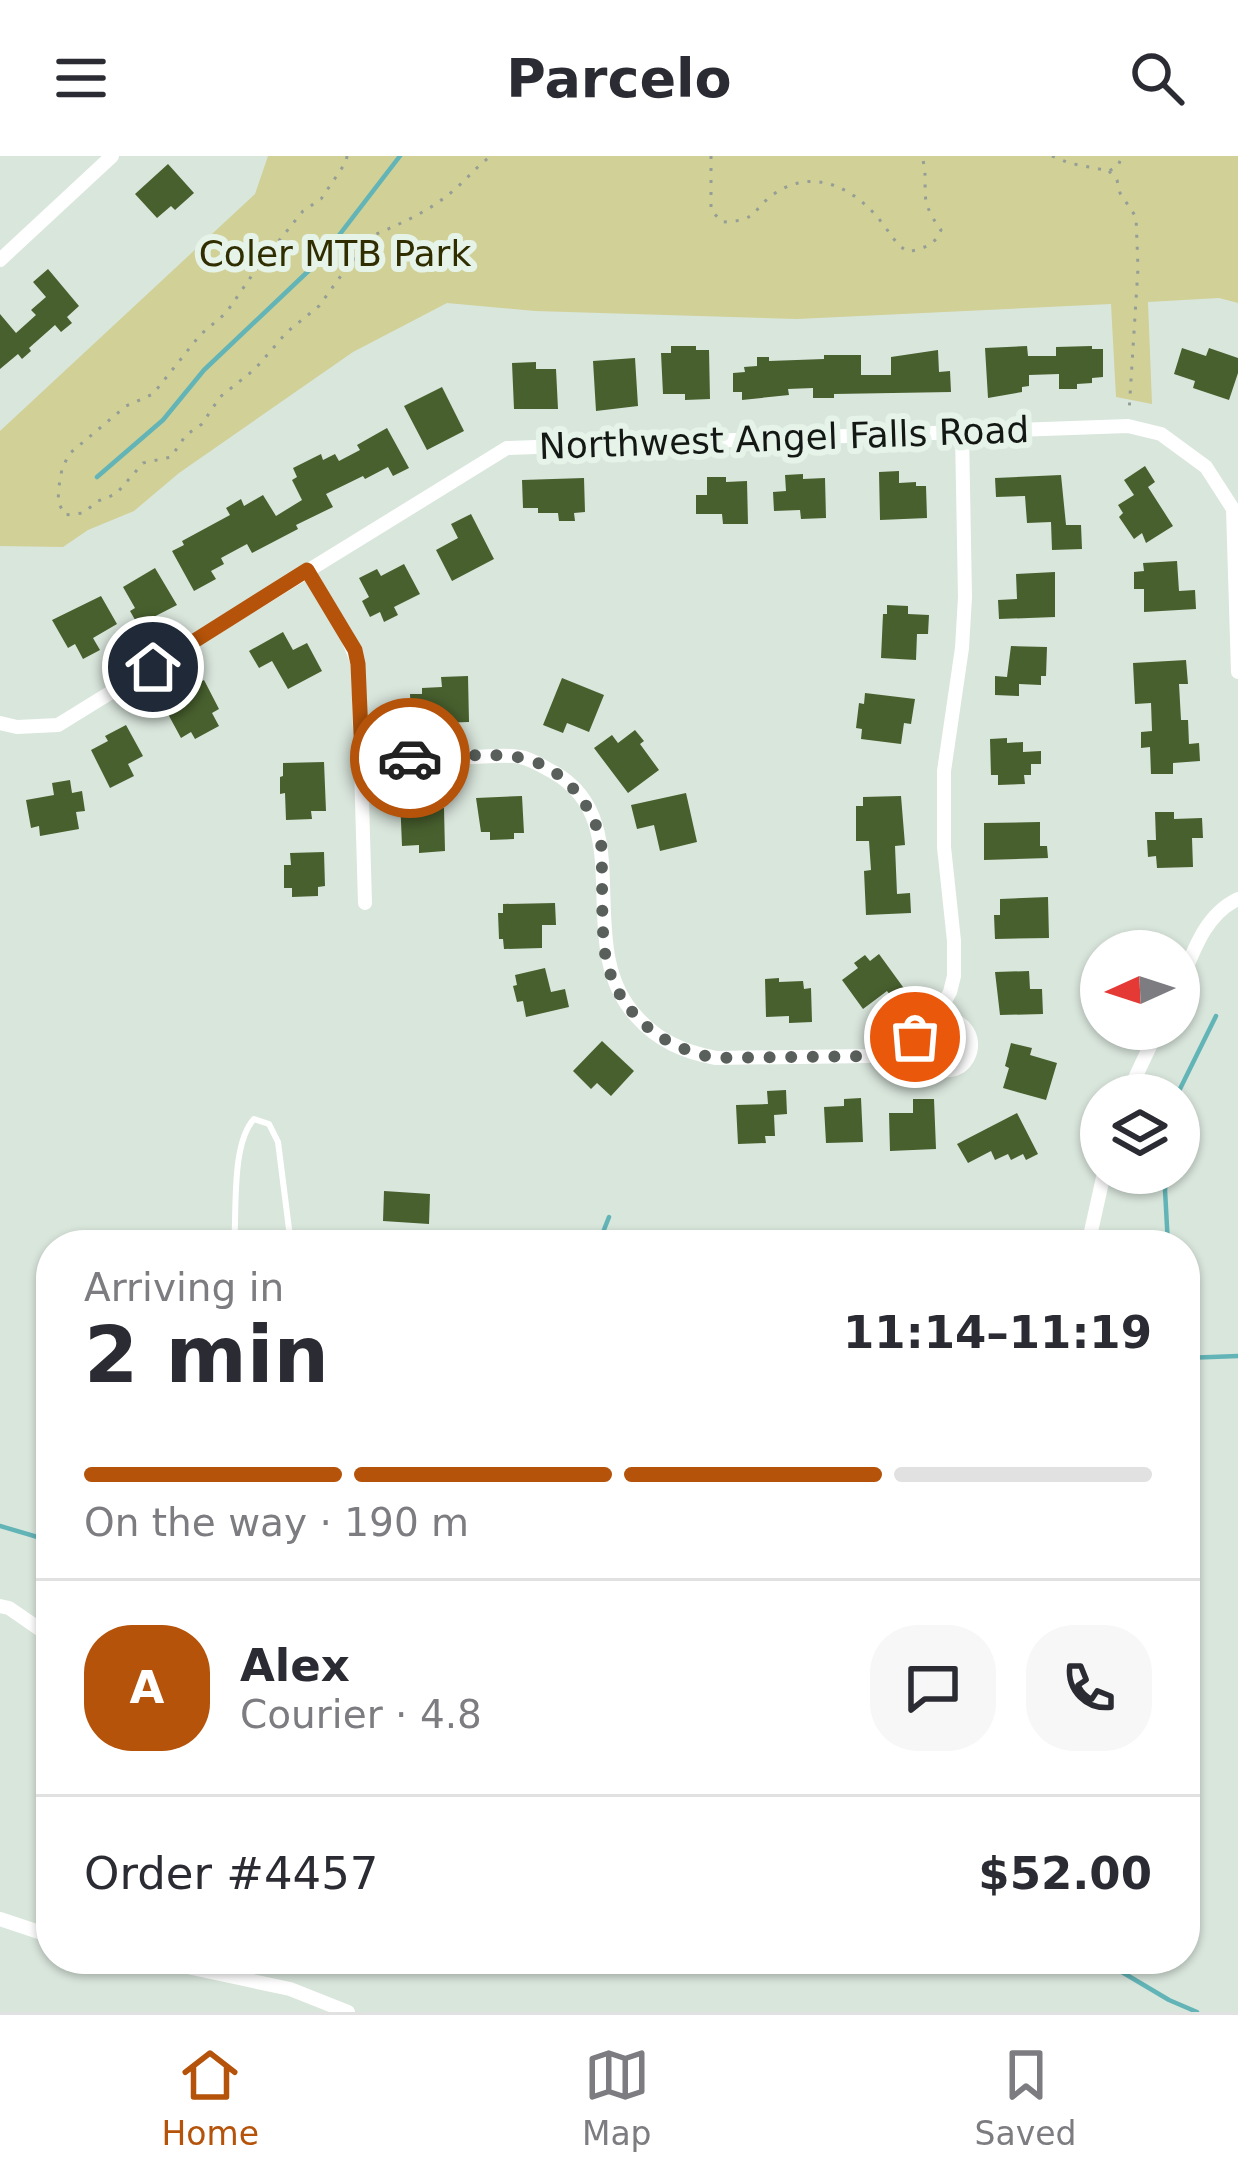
<!DOCTYPE html>
<meta charset="utf-8">
<style>
:root{--surface:#fff;--page:#f7f7f7;--text:#2b2b33;--muted:#7c7c81;--line:#e1e1e2;--accent:#b45309}
body{margin:0;font-family:"DejaVu Sans",sans-serif;background:var(--page);color:var(--text);height:100vh;display:flex;flex-direction:column;font-size:45px;white-space:nowrap}
*{box-sizing:border-box;margin:0}
p{font-size:39px;color:var(--muted)}
.icon{flex:none;width:66px;height:66px;fill:none;stroke:currentColor;stroke-width:2;stroke-linecap:round;stroke-linejoin:round}
.map{position:relative;flex:1;overflow:hidden}
.panel{position:absolute;left:36px;top:1074px;width:1164px;height:744px;display:flex;flex-direction:column;background:var(--surface);border-radius:48px;box-shadow:0 3px 9px #0004}
.panel>*{flex:none}
.needle{width:78px;rotate:267deg}
.tools{position:absolute;left:1080px;top:774px;display:grid;gap:24px}
.tools a{display:grid;place-items:center;width:120px;height:120px;border-radius:50%;background:var(--surface);box-shadow:0 3px 9px #0004;font-size:60px}
.pin{position:absolute;display:grid;place-items:center;width:102px;height:102px;color:#fff;margin:-51px;border:6px solid #fff;border-radius:50%;box-shadow:0 3px 12px #0007}
.courier{position:absolute;display:grid;place-items:center;width:120px;height:120px;margin:-60px;border:9px solid #b45309;border-radius:50%;background:#fff;color:#222;box-shadow:0 3px 15px #0007}
.head em{font-style:normal;font-weight:800}
.head div{display:flex;flex-direction:column-reverse}
.head{display:flex;align-items:center;justify-content:space-between;height:204px;padding:0 48px}
h1{font-size:78px;font-weight:800;line-height:90px}
.bar{display:grid;grid-template-columns:repeat(4,1fr);gap:18px 12px;align-content:center;height:144px;padding:0 48px}
.bar i{height:15px;border-radius:9px;background:var(--line)}
.bar .current{background:var(--accent)}
.bar p{grid-column:span 4}
.line{display:flex;align-items:center;gap:30px;padding:0 48px;border-top:3px solid var(--line)}
.line div{flex:1}
.round{display:grid;place-items:center;flex:none;width:126px;height:126px;border-radius:48px;background:var(--page)}
header{display:flex;justify-content:space-between;align-items:center;height:156px;padding:0 48px;background:var(--surface);font-size:54px;font-weight:800}
.dock{display:flex;justify-content:space-around;align-items:center;height:168px;border-top:3px solid var(--line);background:var(--surface);font-size:33px;color:var(--muted)}
.dock a{display:grid;justify-items:center;gap:6px}
.dock .current{color:var(--accent)}
.map>svg:first-child{display:block}
</style>
<header><svg class="icon" aria-label="menu" viewBox="0 0 24 24"><path d="M4 6h16M4 12h16M4 18h16"/></svg>Parcelo<svg class="icon" aria-label="search" viewBox="0 0 24 24"><circle cx="10" cy="10" r="6"/><path d="M15 15l6 6"/></svg></header>
<div class="map">
<svg width="1238" height="1856" viewBox="0 0 1238 1856">
<rect width="100%" height="100%" fill="#d9e6dc"/>
<!-- green -->
<path fill="#d1d097" d="M268,0H1238V147L1219,142L1148,146L1152,248L1116,241L1111,148L797,163L535,155L447,147L353,196L179,317L134,355L88,374L63,391L0,390V275L255,38Z"/>
<g fill="none" stroke-linecap="round" stroke-linejoin="round">
<!-- stream -->
<path stroke="#62b4b7" stroke-width="4.5" d="M97,321L163,264L204,214L320,104L400,0
M1177,939L1216,860
M1167,1017L1165,1034L1168,1089
M598,1089L609,1061
M1185,1202L1238,1200
M0,1370L51,1385
M1100,1803L1169,1844L1197,1856"/>
</g>
<!-- building -->
<path fill="#48602e" d="M168,8L194,37L175,54L171,50L157,62L135,38Z
M48,113L79,150L67,161L72,167L61,176L55,169L29,192L31,195L22,203L18,198L0,213V158L16,177L36,159L31,154L46,141L33,126Z
M671,190H696V194H709L710,243L685,244V238H663L661,197H671Z
M1027,190L1028,200H1056V191L1092,190V193H1103V221L1092,222V227L1077,228V233H1059V218L1029,219V230L1022,231V236L988,242L985,192Z
M1182,192L1206,200L1209,192L1238,202V217L1229,244L1193,232L1195,225L1174,218Z
M938,194L939,216L950,215L951,236L834,238V242H813V232L788,233L789,239L742,244V236H733V217L745,216L744,211L757,210V201H769V205L824,203V199H861V219H891V201Z
M635,202L638,250L596,255L593,205Z
M536,206V213H556L558,253H514L512,207Z
M442,231L464,275L427,294L404,250Z
M387,272L409,312L393,320L388,311L365,323L363,320L326,338L333,351L296,369L298,373L252,397L247,388L221,402L224,408L211,415L216,423L194,435L172,395L184,389L182,385L230,359L226,352L241,343L244,350L263,339L276,360L302,344L292,324L297,321L293,312L321,298L323,304L335,298L339,305L360,294L357,289Z
M1145,310L1155,326L1148,331L1173,370L1146,387L1142,377L1134,383L1119,361L1123,357L1118,349L1134,339L1124,324Z
M899,315V327L916,326V330H926L927,362L880,364L879,316Z
M803,318V323L825,322L826,362L801,363L800,354L774,355L773,336L786,335L785,319Z
M1061,319L1066,369H1081L1082,393L1052,394L1051,366L1027,367L1025,340L996,341L995,322Z
M707,321H726V326L747,325L748,368H723L722,358H696V339H707Z
M584,322L585,356L574,357L575,365H559L558,357H538V352H523L522,324Z
M471,358L494,403L452,425L436,394L458,382L451,368Z
M1177,405L1179,435L1195,434L1196,453L1144,456V433H1134V416L1144,415L1143,407Z
M404,408L420,438L394,451L398,459L384,466L380,456L370,461L362,445L369,441L359,422L377,413L381,420Z
M155,412L177,449L138,469L130,455L135,452L123,431Z
M1055,416V461L999,463L998,444L1017,443L1016,418Z
M101,440L117,468L93,482L100,494L83,503L75,488L68,492L52,464Z
M887,449L908,450V458L929,459L928,478H917L916,504L881,502L883,458H887Z
M283,476L293,494L307,487L322,515L288,533L272,505L259,512L249,495Z
M1011,490L1047,491L1046,520H1041V529L1019,528V540L995,539V520L1007,521Z
M1186,504L1188,528H1179L1181,564H1188L1189,588L1199,587L1200,605L1173,607V618H1151L1150,591L1141,592V576L1152,575L1151,547L1135,548L1133,507Z
M468,520L469,566L411,568L410,538H422V532L442,531L441,521Z
M562,522L604,539L589,576L567,567L563,577L543,569Z
M204,524L219,553L212,557L219,570L195,583L191,576L181,582L162,547Z
M865,537L915,543L911,568L904,567L901,588L861,583L862,573L856,572L859,547L864,548Z
M126,569L143,600L128,608L134,620L110,632L91,594L108,585L105,580Z
M635,574L644,585L640,588L659,614L628,637L594,592L612,579L618,587Z
M1007,582V587L1023,586V596L1041,595V608H1031V619H1024L1025,628L998,629V619H991L990,583Z
M324,606L326,655H311L312,663L286,664L285,637L280,638V621L283,620V607Z
M70,624L72,637L82,635L85,655L76,656L79,673L40,680L39,670L31,672L26,644L54,639L52,627Z
M686,637L697,686L660,695L654,669L637,673L631,649Z
M422,640V653L444,652L445,695L419,697V689L402,690L400,641Z
M522,640L524,677H514V683L490,684V676H481L476,642Z
M901,640L905,689L895,690L897,738L910,737L911,757L866,759L864,715L871,714L869,685H856V650H863V641Z
M1155,656H1174V663L1202,662L1203,682H1192L1193,711L1157,712L1156,700L1148,701L1147,684H1156Z
M1040,666V690H1047L1048,702L984,704V667Z
M324,696L325,730L318,731V740L292,741V732H284V709H291L290,697Z
M1048,741L1049,782L995,783L994,759H1000V743Z
M555,747L556,769H542V792L504,793L503,783H499L498,757H503V748Z
M879,798L911,842L899,851L887,835L863,853L842,824L858,812L854,807L865,799L870,805Z
M545,812L551,836L565,833L569,851L526,861L523,845L517,846L513,830L517,829L515,819Z
M1029,815L1030,833H1042L1043,858L1000,859L995,816Z
M779,822V826L803,825L804,833L811,832L812,866L789,867V860L766,861L765,823Z
M602,885L634,915L611,940L597,927L591,933L573,915Z
M1011,887L1032,892L1030,899L1057,907L1046,944L1003,932L1009,912L1005,910Z
M786,934L787,958L774,959L775,980H765L766,987L738,988L736,949L768,948L767,935Z
M861,942L863,986L826,987L824,951L844,950V943Z
M913,943H934L936,993L890,995L889,957H913Z
M1017,957L1038,998L1026,1004L1023,998L1011,1004L1008,998L995,1004L991,995L968,1007L957,988Z
M384,1035L430,1038L429,1068L383,1065Z"/>
<g fill="none" stroke-linecap="round" stroke-linejoin="round">
<!-- path -->
<path stroke="#949e97" stroke-width="3" stroke-dasharray="3 9" stroke-linecap="butt" d="M347,0L346,6L321,43L303,55L257,112L226,157L200,179L153,238L126,250L69,298L62,313L59,330L58,346L65,359L83,357L98,345L116,338L143,307L171,301L186,279L202,268L220,241L255,213L287,176L319,150L351,106L368,93L374,79C402,67 430,55 454,34C467,23 477,10 491,0
M711,0V54L722,66C761,65 751,52 777,36C817,11 857,34 883,68C891,79 896,88 908,96C923,92 935,90 941,74C915,39 931,34 922,0
M1052,0L1069,7L1109,15L1118,10L1122,0
M1109,15L1117,24L1120,37L1136,61L1138,112L1129,256"/>
<!-- service -->
<path stroke="#fff" stroke-width="6" d="M234,1089C237,1055 231,988 254,963L269,968L278,986L291,1089"/>
<!-- minor -->
<path stroke="#fff" stroke-width="14" d="M0,104L112,0
M307,414L347,480L358,508L365,747
M0,567L17,571L58,569L507,292L1128,270L1161,278L1206,311L1233,353L1238,516
M362,602C399,602 436,601 473,601C488,601 505,598 520,601C532,603 543,611 553,616C642,665 570,788 636,860C658,885 684,896 716,902L868,900L885,895L915,881L933,867L950,836L954,820V785L944,691V615L962,492L965,441L962,276
M1179,830C1193,797 1204,759 1238,743
M912,883C919,893 927,906 938,912C963,923 982,890 964,871C958,865 948,860 940,855
M1127,939L1158,873
M1088,1089L1104,1017
M0,1450L9,1452L51,1481
M0,1763L51,1780
M150,1803L290,1833L348,1856"/>
</g>
<g fill="none" stroke-linecap="round" stroke-linejoin="round">
<!-- done -->
<path stroke="#59605b" stroke-width="12" stroke-dasharray="0 21.6" d="M410,602C441,602 487,596 517,601C559,607 591,645 601,685C603,719 601,755 604,790C611,851 658,892 716,902L868,900L900,890L915,881"/>
<!-- route -->
<path stroke="#b45309" stroke-width="15" d="M153,511L307,414L355,494L358,508L362,602H410"/>
</g>
<g text-anchor="middle" dominant-baseline="central" stroke-width="12" stroke-linejoin="round" paint-order="stroke">
<!-- park labels -->
<g font-size="36" fill="#302e00" stroke="#e6f3e9">
<text x="335" y="97">Coler MTB Park</text>
</g>
<!-- street labels -->
<g font-size="36" fill="#141815" stroke="#e6f3e9">
<text transform="translate(784 282) rotate(-2)">Northwest Angel Falls Road</text>
</g>
</g>
</svg>
<div class="tools">
<a><svg class="needle" viewBox="-14 -14 28 28"><path d="M0-13l5 13h-10z" fill="#e53935"/><path d="M0 13l5-13h-10z" fill="#7c7c81"/></svg></a>
<a><svg class="icon" aria-label="layers" viewBox="0 0 24 24"><path d="M12 4l9 5-9 5-9-5zM3 14l9 5 9-5"/></svg></a>
</div>
<div class="pin" style="left:915px;top:881px;background:#ea580c"><svg class="icon" aria-label="bag" viewBox="0 0 24 24"><path d="M5 8h14l-1 12H6zM9 8a3 3 0 0 1 6 0"/></svg></div>
<div class="pin" style="left:153px;top:511px;background:#1f2937"><svg class="icon" aria-label="home" viewBox="0 0 24 24"><path d="M3 11l9-7 9 7M6 9v11h12V9"/></svg></div>
<div class="courier" style="left:410px;top:602px"><svg class="icon" aria-label="car" viewBox="0 0 24 24"><path d="M5 17H2v-5l4-1 3-4h7l3 4 3 1v5h-3M9 17h6M6 11h13"/><circle cx="7" cy="17" r="2"/><circle cx="17" cy="17" r="2"/></svg></div>
<section class="panel">
<div class="head"><div><h1>2 min</h1><p>Arriving in</p></div><em>11:14–11:19</em></div>
<div class="bar"><i class="current"></i><i class="current"></i><i class="current"></i><i></i><p>On the way · 190 m</p></div>
<div class="line" style="height:216px"><b class="round" style="background:var(--accent);color:#fff">A</b><div><b>Alex</b><p>Courier · 4.8</p></div><a class="round"><svg class="icon" aria-label="chat" viewBox="0 0 24 24"><path d="M4 5h16v11H9l-5 4z"/></svg></a><a class="round"><svg class="icon" aria-label="phone" viewBox="0 0 24 24"><path d="M5 4h4l2 5-3 2q2 4 5 5l2-3 5 2v4C11 20 4 13 5 4z"/></svg></a></div>
<div class="line" style="height:156px"><div>Order #4457</div><b>$52.00</b></div>
</section>
</div>
<nav class="dock">
<a class="current"><svg class="icon" aria-label="home" viewBox="0 0 24 24"><path d="M3 11l9-7 9 7M6 9v11h12V9"/></svg>Home</a>
<a><svg class="icon" aria-label="map" viewBox="0 0 24 24"><path d="M3 6l6-2 6 2 6-2v14l-6 2-6-2-6 2zM9 4v14M15 6v14"/></svg>Map</a>
<a><svg class="icon" aria-label="saved" viewBox="0 0 24 24"><path d="M7 4h10v16l-5-4-5 4z"/></svg>Saved</a>
</nav>
